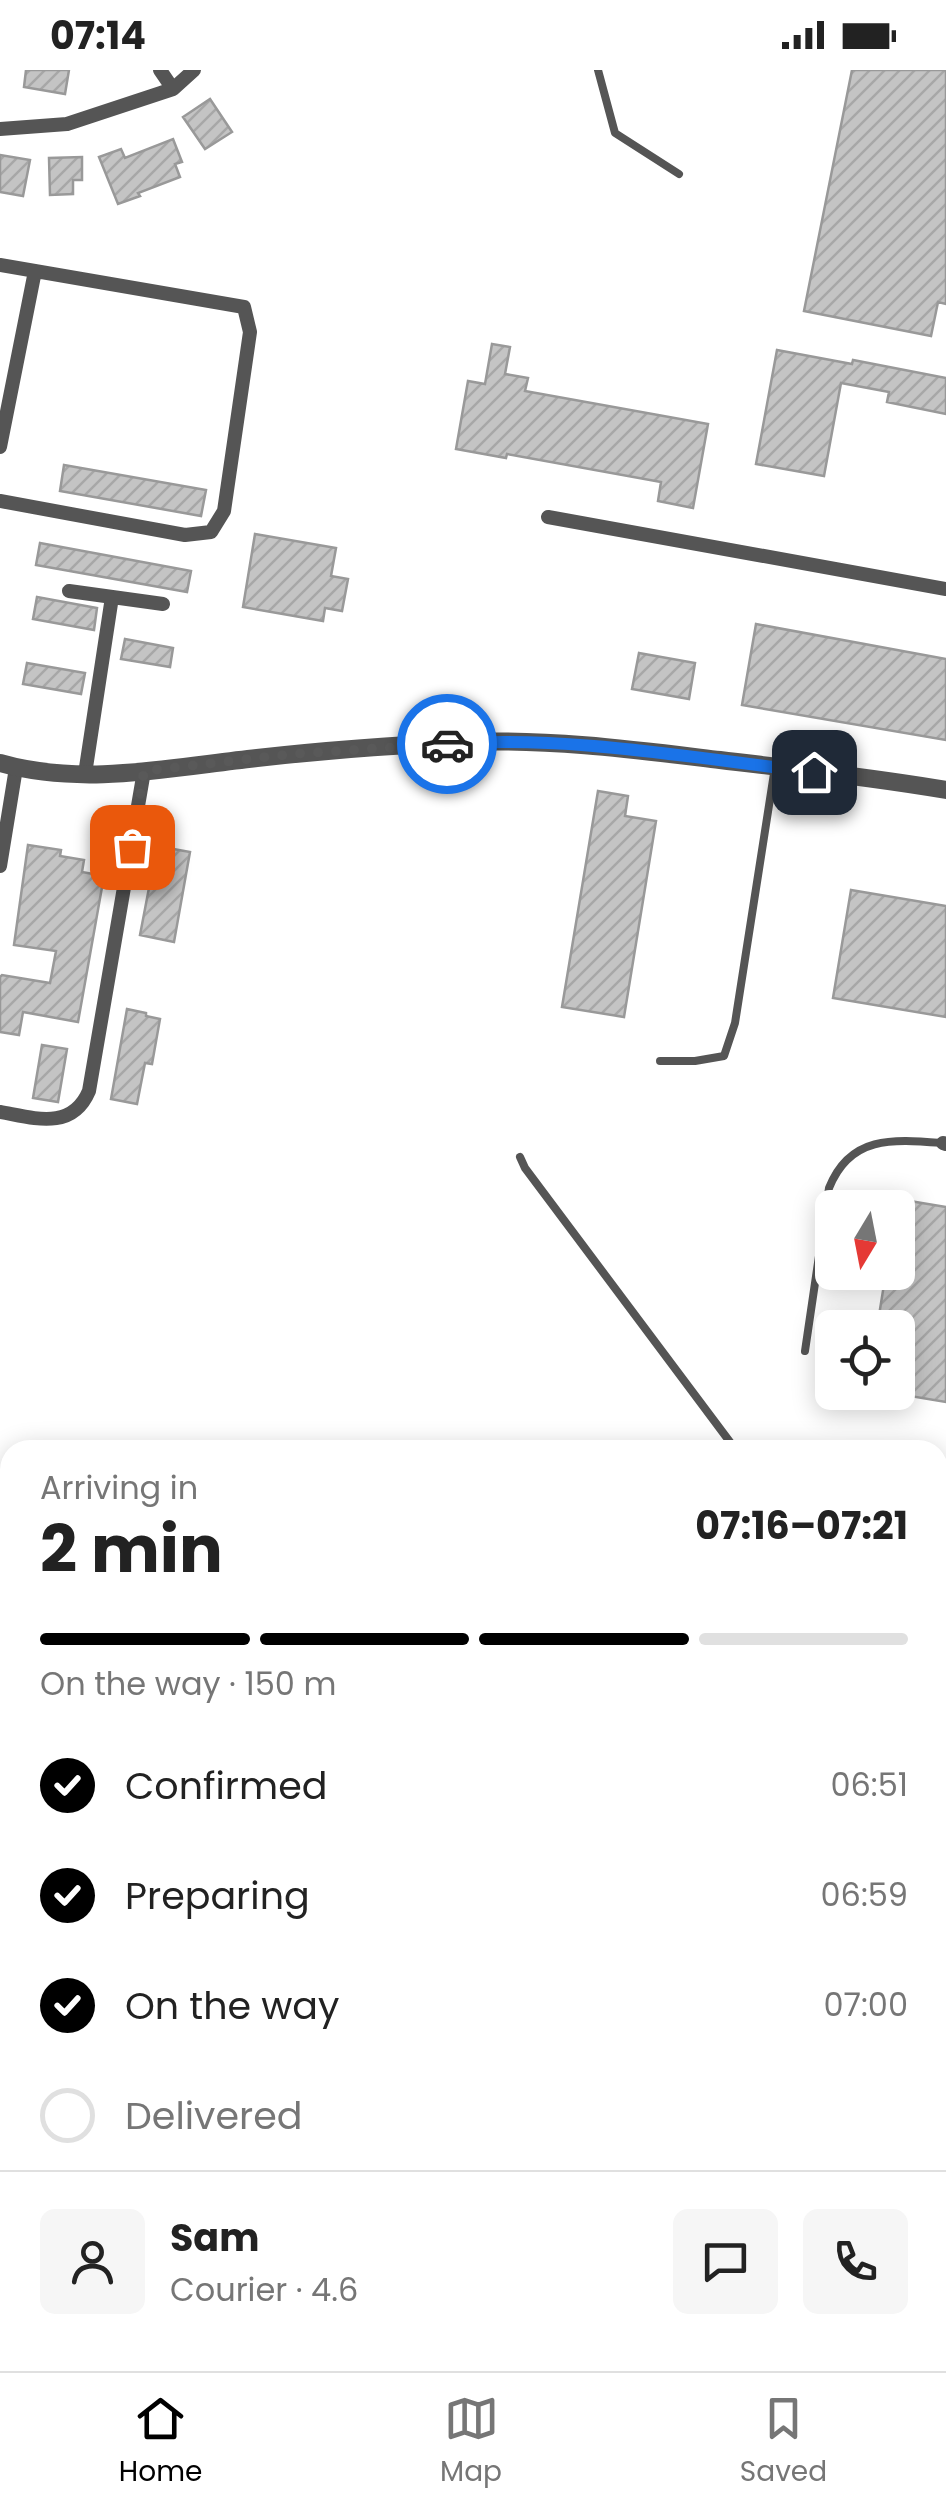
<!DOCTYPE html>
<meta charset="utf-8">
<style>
:root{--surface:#fff;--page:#f6f6f6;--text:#222;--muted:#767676;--line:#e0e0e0;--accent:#000}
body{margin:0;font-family:Poppins,sans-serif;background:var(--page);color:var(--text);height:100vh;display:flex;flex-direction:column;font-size:38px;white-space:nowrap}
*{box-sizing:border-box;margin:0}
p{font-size:32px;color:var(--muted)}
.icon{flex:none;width:55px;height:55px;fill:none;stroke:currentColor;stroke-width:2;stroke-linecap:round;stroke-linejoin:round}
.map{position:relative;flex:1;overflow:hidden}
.side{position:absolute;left:0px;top:1370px;width:948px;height:932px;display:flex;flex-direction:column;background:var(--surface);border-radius:30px 30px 0 0;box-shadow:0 5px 25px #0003}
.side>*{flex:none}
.needle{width:65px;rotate:190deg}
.fabs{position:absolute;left:815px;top:1120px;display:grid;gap:20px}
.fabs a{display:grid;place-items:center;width:100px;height:100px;border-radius:15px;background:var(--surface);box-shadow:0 5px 25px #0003;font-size:50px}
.pin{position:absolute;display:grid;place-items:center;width:85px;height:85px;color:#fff;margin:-42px;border-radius:20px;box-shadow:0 5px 15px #0006}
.courier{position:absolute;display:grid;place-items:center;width:100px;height:100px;margin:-50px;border:8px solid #1a73e8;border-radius:50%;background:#fff;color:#222;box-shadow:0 2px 12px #0007}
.overview em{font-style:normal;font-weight:700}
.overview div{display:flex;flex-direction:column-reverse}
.overview{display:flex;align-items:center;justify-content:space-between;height:170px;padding:0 40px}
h1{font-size:65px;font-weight:700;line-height:75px}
.bar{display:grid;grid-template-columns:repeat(4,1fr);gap:15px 10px;align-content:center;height:120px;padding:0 40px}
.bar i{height:12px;border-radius:8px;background:var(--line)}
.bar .on{background:var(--accent)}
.bar p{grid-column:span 4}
.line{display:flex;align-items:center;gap:25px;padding:0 40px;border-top:2px solid var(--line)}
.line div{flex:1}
.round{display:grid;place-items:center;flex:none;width:105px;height:105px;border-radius:15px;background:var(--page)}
ol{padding:0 40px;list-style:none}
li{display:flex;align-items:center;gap:30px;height:110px}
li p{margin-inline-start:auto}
li .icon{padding:10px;border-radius:50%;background:var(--accent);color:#fff;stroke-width:4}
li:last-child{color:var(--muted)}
li i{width:55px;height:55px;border:5px solid var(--line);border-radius:50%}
.status{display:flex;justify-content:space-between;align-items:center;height:70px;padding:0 50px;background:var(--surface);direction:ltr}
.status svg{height:28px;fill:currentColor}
.tabs{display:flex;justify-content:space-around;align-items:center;height:140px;border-top:2px solid var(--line);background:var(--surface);font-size:28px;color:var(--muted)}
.tabs a{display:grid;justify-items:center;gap:5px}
.tabs .on{color:var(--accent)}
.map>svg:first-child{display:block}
</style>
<div class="status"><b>07:14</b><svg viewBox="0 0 49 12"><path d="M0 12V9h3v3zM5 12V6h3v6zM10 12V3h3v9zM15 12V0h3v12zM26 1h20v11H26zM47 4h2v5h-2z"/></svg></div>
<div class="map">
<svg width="946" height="2301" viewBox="0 0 946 2301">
<defs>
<pattern id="building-hatch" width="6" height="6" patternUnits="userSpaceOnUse" patternTransform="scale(2.5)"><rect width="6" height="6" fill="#c4c4c4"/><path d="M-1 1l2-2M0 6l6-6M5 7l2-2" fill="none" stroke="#a7a7a7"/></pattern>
</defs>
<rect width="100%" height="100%" fill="#fff"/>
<!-- building -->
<path fill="url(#building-hatch)" stroke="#999" stroke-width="2.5" d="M26,0H69L65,24L24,17Z
M852,0H946V234L938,232L931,266L804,241Z
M210,29L232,62L205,79L183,47Z
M173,69L182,92L175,94L180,107L138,123L140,126L118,134L99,87L121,79L125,88Z
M0,85L30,90L23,126L0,122Z
M82,87V110H73V124L50,125L49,88Z
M492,274L510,277L505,304L528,308L525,321L708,354L693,438L658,431L661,412L507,384L506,388L456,379L468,311L485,314Z
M777,280L852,294L853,290L946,308V344L887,332L889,322L841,313L824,406L756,394Z
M64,395L206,420L201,446L60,421Z
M255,464L336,478L331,506L348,509L342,541L325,538L323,551L243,537Z
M40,473L191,501L187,522L36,495Z
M37,527L97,538L94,560L33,549Z
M756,554L946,589V670L742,635Z
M125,569L173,578L170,597L121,589Z
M639,583L695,593L689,629L632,619Z
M27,593L85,603L81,624L23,614Z
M598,721L628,726L625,746L656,751L624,947L562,937Z
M28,775L61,780L60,786L84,790L82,802L104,806L78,952L23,942L19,965L0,962V907L2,905L50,913L56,881L14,875Z
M157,776L190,782L174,872L140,865Z
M851,820L946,836V947L833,928Z
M127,939L146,943V946L160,949L152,994L145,993L137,1034L111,1029Z
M42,975L67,979L58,1032L33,1028Z
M898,1129L946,1137V1332L898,1324V1258H877L886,1202H898Z"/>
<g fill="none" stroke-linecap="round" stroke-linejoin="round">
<!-- service -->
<path stroke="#555" stroke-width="8" d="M598,0L615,63L679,104
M660,991H695L724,986L735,953L775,697
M520,1087L525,1098L736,1380
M805,1281L829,1118C850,1065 893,1069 943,1073
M938,1650L946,1661"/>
<!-- minor -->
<path stroke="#555" stroke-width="14" d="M160,0L173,19
M0,59L67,54L173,19L194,0
M0,195L244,237L250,262L224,441L211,462L185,465L0,431
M0,377L35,201
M548,447L946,519
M69,521L163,534
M85,704L112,527
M0,796L16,698
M0,1042C34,1048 72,1061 89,1021L144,701
M943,1073L946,1074
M0,1844H2"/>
<!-- tertiary -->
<path stroke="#555" stroke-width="18" d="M0,693C83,717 173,697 257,688C327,680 399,675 469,672C554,669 636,680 720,690C795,699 871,707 946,720"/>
</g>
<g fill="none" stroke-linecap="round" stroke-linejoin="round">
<!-- done -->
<path stroke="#595959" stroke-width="10" stroke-dasharray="0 18" d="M132,777L144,701L293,684L447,674"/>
<!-- route -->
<path stroke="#1a73e8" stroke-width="12" d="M447,674C569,665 692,688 814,702"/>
</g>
</svg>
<div class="fabs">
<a><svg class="needle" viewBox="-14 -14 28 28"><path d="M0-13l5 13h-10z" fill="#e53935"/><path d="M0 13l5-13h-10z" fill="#767676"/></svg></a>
<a><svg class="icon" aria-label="locate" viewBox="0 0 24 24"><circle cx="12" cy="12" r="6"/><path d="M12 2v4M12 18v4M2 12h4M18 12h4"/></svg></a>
</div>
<div class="pin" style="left:132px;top:777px;background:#ea580c"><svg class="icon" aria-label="bag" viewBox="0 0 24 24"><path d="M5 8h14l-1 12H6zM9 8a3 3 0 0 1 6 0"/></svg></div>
<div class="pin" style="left:814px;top:702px;background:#1f2937"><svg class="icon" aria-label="home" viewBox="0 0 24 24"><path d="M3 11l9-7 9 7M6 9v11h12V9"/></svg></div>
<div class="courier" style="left:447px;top:674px"><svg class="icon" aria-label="car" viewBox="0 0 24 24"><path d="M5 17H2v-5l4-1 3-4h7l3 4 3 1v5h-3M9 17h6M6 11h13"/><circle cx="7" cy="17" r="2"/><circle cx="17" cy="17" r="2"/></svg></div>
<section class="side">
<div class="overview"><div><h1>2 min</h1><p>Arriving in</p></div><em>07:16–07:21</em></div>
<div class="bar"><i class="on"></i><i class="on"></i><i class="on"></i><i></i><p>On the way · 150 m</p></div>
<ol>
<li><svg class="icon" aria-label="check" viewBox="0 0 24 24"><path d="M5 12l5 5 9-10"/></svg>Confirmed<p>06:51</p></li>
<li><svg class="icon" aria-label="check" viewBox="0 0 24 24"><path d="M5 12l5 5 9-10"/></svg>Preparing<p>06:59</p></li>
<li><svg class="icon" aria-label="check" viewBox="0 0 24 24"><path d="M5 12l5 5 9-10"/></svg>On the way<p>07:00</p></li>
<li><i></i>Delivered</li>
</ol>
<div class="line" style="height:180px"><a class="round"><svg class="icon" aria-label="person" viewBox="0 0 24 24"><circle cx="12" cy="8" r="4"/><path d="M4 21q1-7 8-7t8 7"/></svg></a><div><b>Sam</b><p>Courier · 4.6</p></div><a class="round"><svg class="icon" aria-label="chat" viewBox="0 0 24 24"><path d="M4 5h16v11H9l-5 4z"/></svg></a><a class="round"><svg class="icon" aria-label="phone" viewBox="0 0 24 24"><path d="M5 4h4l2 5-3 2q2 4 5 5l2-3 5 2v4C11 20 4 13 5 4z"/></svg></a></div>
</section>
</div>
<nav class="tabs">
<a class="on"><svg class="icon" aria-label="home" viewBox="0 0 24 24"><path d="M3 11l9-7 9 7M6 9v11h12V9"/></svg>Home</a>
<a><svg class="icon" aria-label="map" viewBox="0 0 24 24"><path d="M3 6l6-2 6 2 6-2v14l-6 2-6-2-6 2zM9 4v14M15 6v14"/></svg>Map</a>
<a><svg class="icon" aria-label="saved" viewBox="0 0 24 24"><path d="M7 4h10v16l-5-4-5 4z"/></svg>Saved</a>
</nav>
